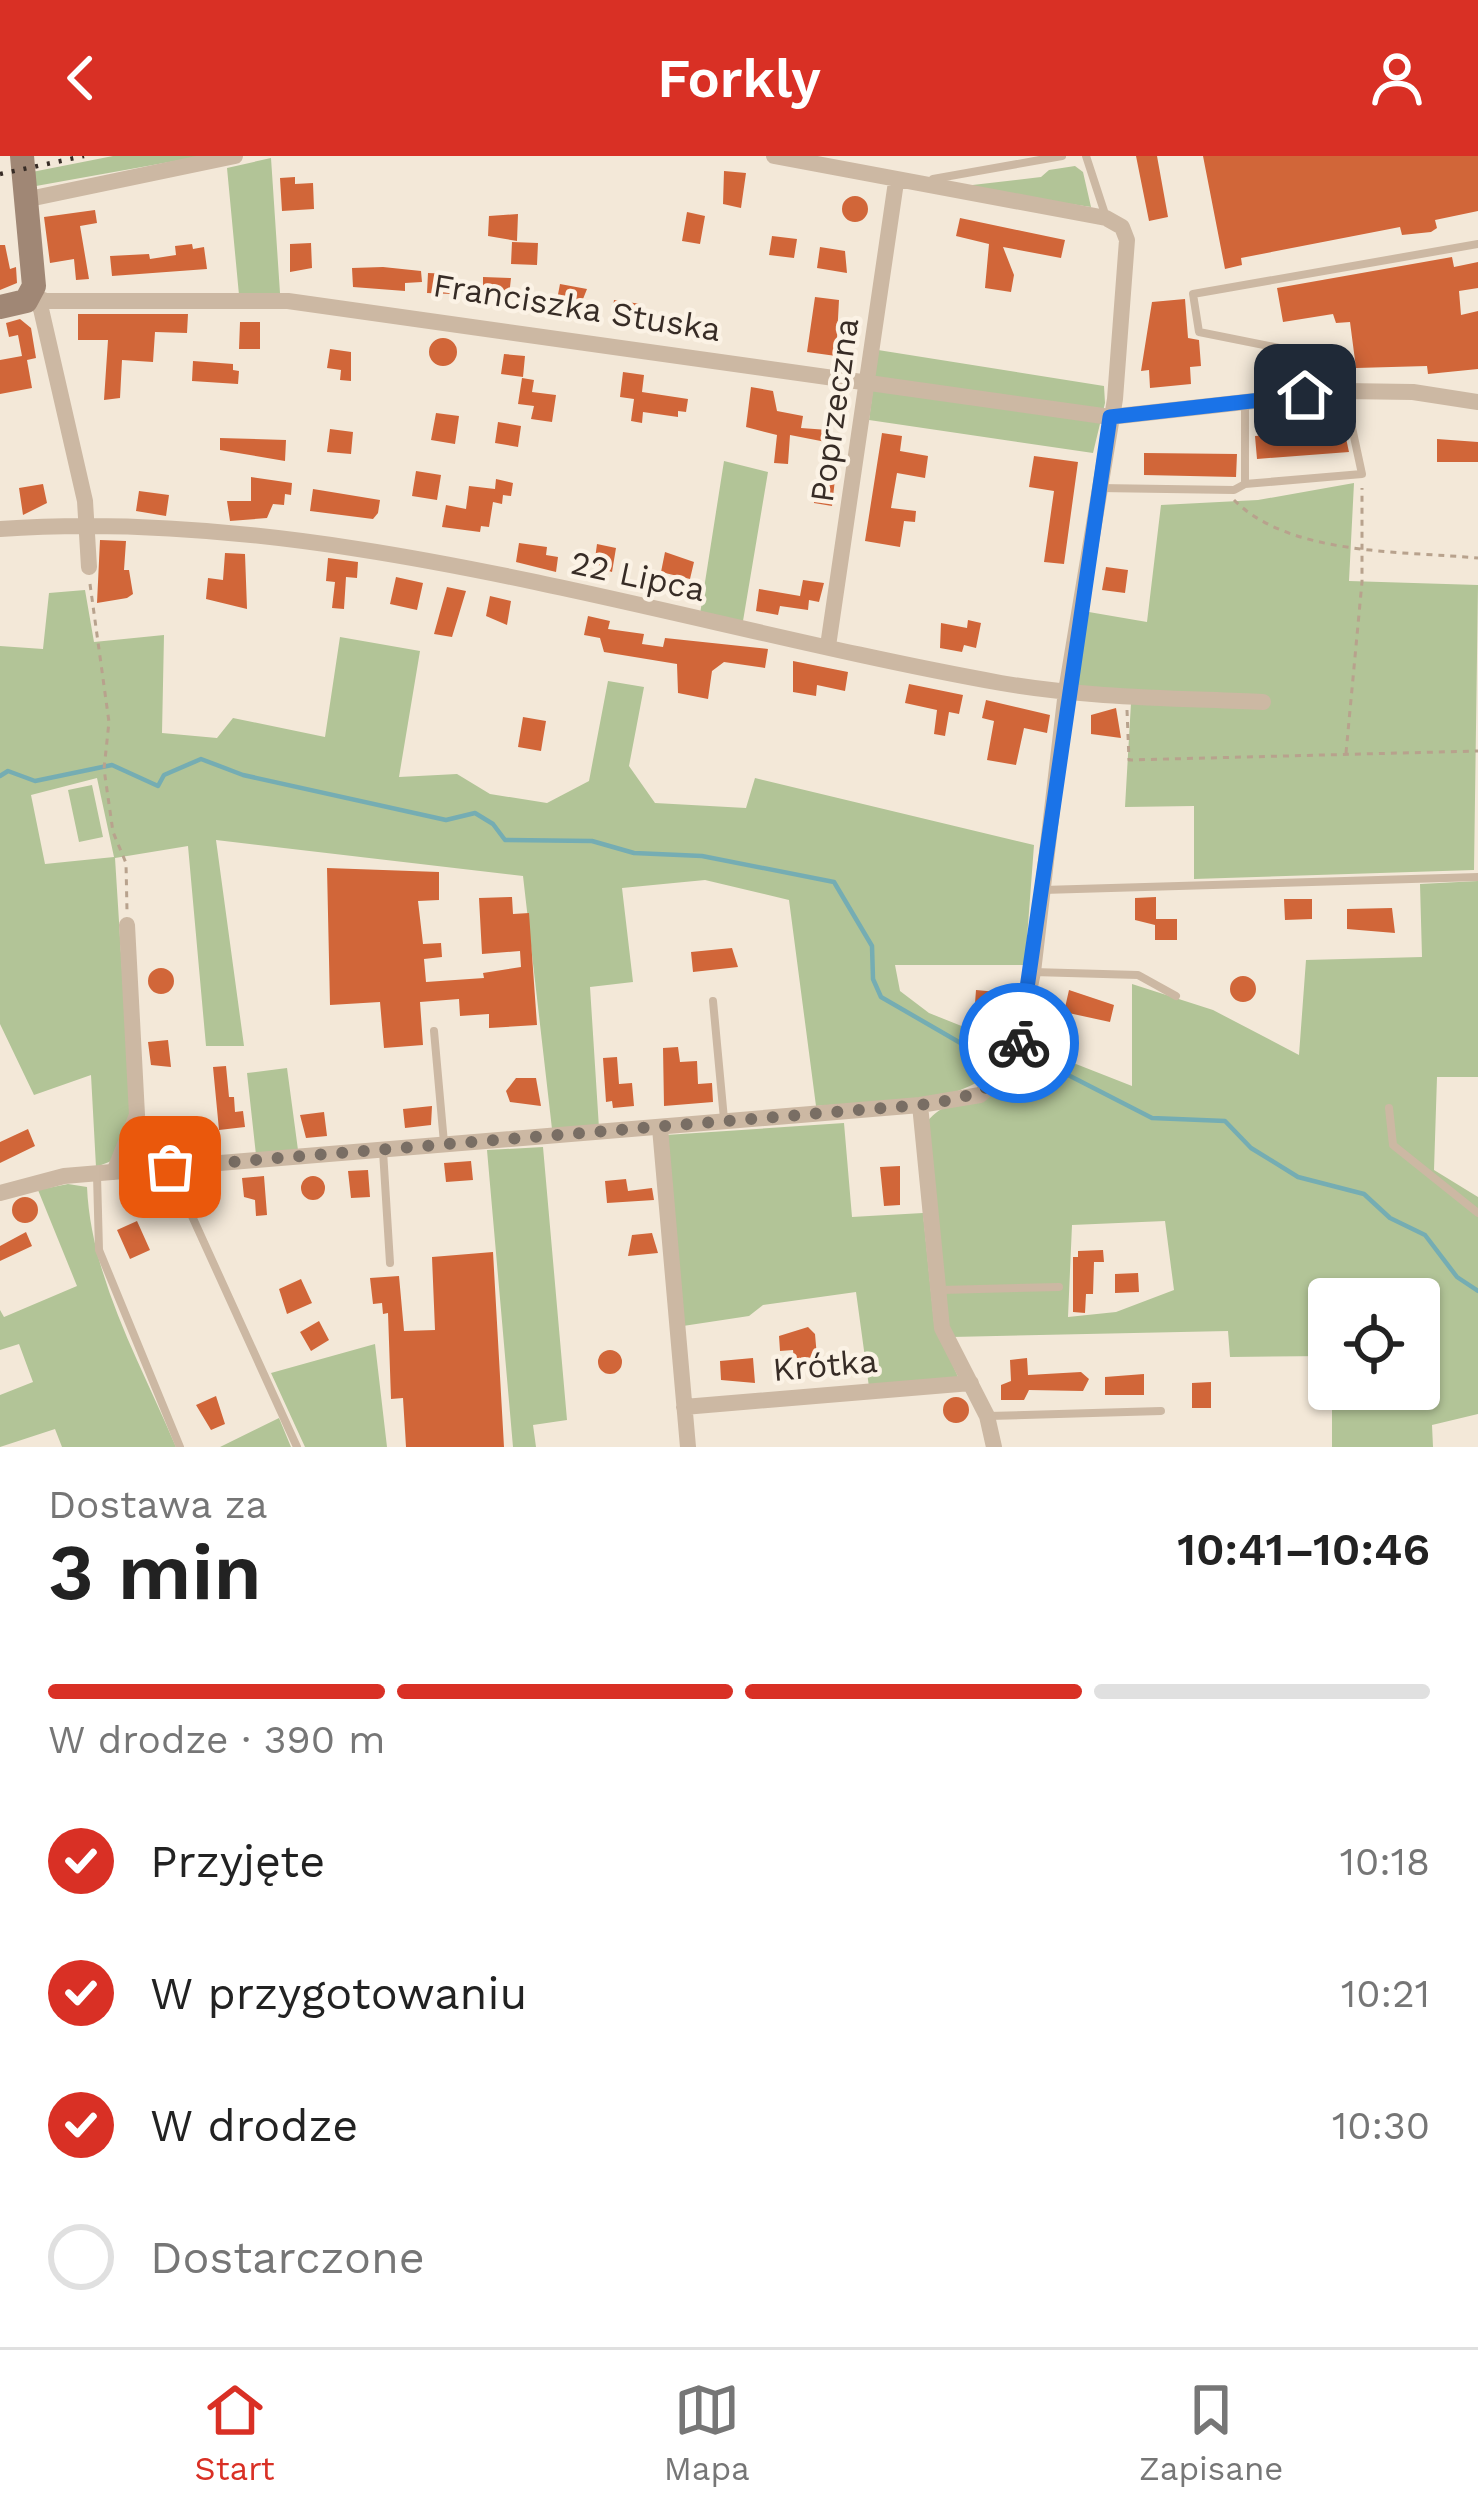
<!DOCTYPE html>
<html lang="pl">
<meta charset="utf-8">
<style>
:root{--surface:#fff;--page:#f6f6f6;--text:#222;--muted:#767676;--line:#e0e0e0;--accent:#d93025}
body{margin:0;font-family:"Work Sans",sans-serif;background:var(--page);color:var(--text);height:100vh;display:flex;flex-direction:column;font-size:45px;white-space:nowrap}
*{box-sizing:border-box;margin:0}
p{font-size:39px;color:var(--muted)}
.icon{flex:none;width:66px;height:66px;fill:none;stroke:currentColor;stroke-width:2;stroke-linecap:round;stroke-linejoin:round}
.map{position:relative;height:1291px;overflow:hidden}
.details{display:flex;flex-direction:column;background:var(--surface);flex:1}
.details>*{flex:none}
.controls{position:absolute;left:1308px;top:1122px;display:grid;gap:24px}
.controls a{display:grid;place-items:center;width:132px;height:132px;border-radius:12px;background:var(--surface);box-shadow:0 3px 9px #0004;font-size:60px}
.pin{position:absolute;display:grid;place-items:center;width:102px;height:102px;color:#fff;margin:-51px;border-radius:24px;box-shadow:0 6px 18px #0006}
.courier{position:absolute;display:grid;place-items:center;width:120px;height:120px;margin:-60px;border:9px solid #1a73e8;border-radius:50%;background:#fff;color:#222;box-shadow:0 3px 15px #0007}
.headline em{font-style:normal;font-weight:600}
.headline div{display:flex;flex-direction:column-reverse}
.headline{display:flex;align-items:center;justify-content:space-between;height:204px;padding:0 48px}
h1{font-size:78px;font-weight:600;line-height:90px}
.bar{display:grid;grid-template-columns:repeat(4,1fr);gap:18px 12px;align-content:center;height:144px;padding:0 48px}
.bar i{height:15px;border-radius:9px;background:var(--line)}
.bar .active{background:var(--accent)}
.bar p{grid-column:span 4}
ol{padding:0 48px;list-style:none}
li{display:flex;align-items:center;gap:36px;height:132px}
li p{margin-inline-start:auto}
li .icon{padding:12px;border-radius:50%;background:var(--accent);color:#fff;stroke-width:4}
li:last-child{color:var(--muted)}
li i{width:66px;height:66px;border:6px solid var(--line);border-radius:50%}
header{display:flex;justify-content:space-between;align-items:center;height:156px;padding:0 48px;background:var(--accent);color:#fff;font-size:54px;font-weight:600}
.tab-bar{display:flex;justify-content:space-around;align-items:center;height:168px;border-top:3px solid var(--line);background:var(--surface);font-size:33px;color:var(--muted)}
.tab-bar a{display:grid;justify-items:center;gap:6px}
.tab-bar .active{color:var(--accent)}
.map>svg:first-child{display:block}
</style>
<header><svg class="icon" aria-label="back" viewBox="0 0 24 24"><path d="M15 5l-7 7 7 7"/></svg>Forkly<svg class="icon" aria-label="person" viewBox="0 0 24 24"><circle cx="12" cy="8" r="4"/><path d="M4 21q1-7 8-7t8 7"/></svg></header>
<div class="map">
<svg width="1478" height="1291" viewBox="0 0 1478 1291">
<rect width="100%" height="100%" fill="#f3e8d8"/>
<!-- green -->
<path fill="#b2c497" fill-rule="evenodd" d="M113,0H203L36,30L32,16Z
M271,2L280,137L239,139L227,12Z
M1075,10L1083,16L1091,51L955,31L1041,21L1049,14Z
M878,194L1104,230L1105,247L1093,297L869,264Z
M724,305L768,316L743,465L700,458Z
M1354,327L1349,425L1478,429L1474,714L1194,723V650L1125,651L1131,547L1072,531L1083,455L1147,466L1161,349L1258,344Z
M85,434L94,486L164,479L162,577L217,582L233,562L325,581L340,481L420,495L399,621L457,618L490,638L547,647L589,625L608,525L644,531L629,610L655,647L746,652L755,622L1034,689L1025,809H895L900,835L929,857L1009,889C983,957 878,944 816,950L789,744L705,724L622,732L633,826L590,831L599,972L552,973L523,720L216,684L244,890H206L188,690L115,702L131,956L114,1004L96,1011L91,919L34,939L0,868V490L43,493L49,437ZM97,622L114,701L45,708L31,639Z
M92,629L103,681L79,686L68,634Z
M1478,725V921H1437L1434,1014L1478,1041V1258L1432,1269L1433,1291H1332V1233H1419V1143H1329V1200L1230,1201L1228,1175L952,1181L942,1155L927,966C962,924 989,977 1025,888L1132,930V828L1213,854L1299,899L1306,804L1422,801L1420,728ZM1165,1065L1174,1134L1116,1156L1068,1161L1072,1069Z
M287,912L298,994L256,999L247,917Z
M844,967L852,1061L923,1057L934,1166L958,1221L869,1231L856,1136L763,1149L749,1160L683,1170L666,979Z
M543,991L567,1264L533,1269L536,1291H513L487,994Z
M68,1028L87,1031C91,1122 141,1208 176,1291H62L55,1273L0,1291V1239L33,1226L19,1188L0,1194V1154L4,1161L77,1130L38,1034Z
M375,1188L387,1291H305L271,1217Z
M279,1262L291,1291H220Z"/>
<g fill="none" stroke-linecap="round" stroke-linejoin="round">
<!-- stream -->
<path stroke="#75adb3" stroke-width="4.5" d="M0,620L8,615L35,625L112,609L158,630L164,619L201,603L243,619L446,664L475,657L493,668L505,684L592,685L634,697L702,700L834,726L872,790L873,823L881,841L964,889L1003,893
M1033,901L1152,962L1225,965L1251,992L1298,1021L1364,1038L1390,1062L1425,1079L1457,1121L1478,1135"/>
</g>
<!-- building -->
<path fill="#d16639" d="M1136,0H1157L1168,61L1149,65Z
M1203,0H1478V55L1435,64L1437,72L1431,76L1402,79L1400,71L1241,102L1242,109L1225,113Z
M724,15L746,17L741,52L723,48Z
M295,21V28L313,27L314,53L282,55L280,22Z
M842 53a13 13 0 1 1 26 0a13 13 0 1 1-26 0Z
M95,54L97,67L80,70L89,123L76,124L74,103L50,107L44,61Z
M687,56L705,60L700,88L682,85Z
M518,58L517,85L488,80L489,60Z
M960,62L1065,84L1061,102L1003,91L1014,119L1011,136L985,132L989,88L956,80Z
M772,80L797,83L794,102L769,99Z
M512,86L538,87L537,109L511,108Z
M311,87L312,112L290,116V88Z
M192,88L193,93L204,91L207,113L112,120L110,100L149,98L150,103L176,99L175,90Z
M0,89H5L10,113L16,111L17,127L0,134Z
M820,91L845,95L847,117L817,112Z
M1452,101L1454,111L1478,106V132L1459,135L1461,159L1478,155V213L1428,218L1427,210L1356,212L1350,166L1336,167L1333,158L1283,166L1277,132Z
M383,111L421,115L422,126L405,127V135L353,131L352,112Z
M428,117L453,118L452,138L427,137Z
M483,121L511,122L509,140L483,141Z
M560,128L587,133L579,153L556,149Z
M815,141L839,144L836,200L807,196Z
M1185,143L1188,182L1199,184L1201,210L1190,211L1191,228L1150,232L1149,214L1141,215L1152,146Z
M614,144L641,148L638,170L611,166Z
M78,158H188L187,177L155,176L153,206L122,204L120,242L104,244L108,184H78Z
M20,163L31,172L36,202L27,204L32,232L0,238V204L22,200L18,179L9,181L6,167Z
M240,166H260V193H239Z
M429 196a14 14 0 1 1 28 0a14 14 0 1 1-28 0Z
M330,193L351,196V225L340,224L341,214L327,212Z
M504,198L525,200L523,221L501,218Z
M193,205L233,208V214L239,215L238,228L192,225Z
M623,216L644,219L642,236L688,243L686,256L678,255V261L643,256L642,267L631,265L634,243L620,241Z
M522,222L534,224L532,236L556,239L552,266L531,263L534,250L518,248Z
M751,231L773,235L777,255L803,260L801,272L828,274L826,286L790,279L788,308L774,307L777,279L746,271Z
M436,257L459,260L455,288L431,284Z
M498,266L521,270L518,291L495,287Z
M330,273L353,276L351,298L327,296Z
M1344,273L1349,296L1257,303L1255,280Z
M882,277L902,280L900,295L928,300L925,322L897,317L891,352L916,355L915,366L904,365L900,391L865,385Z
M220,282L286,284L285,305L220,294Z
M1437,283L1478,286V306H1437Z
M1144,297L1237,298L1236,321L1144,319Z
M1034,300L1078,306L1064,408L1044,406L1054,335L1029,331Z
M416,315L441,319L437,344L412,340Z
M818,320L835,323L832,350L814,347Z
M251,321L292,327L291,339L285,338L284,349L273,348L267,362L230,365L227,345H251Z
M496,323L513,327L511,340L503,339L502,348L493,346L489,371L481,370L480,376L442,371L446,349L466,353L469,330L495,333Z
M43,328L47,347L23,359L19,332Z
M313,333L380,344L378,357L373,363L310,355Z
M139,335L169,339L166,360L136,355Z
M100,384L126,385L124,414H129L133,438L127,442L97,447Z
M519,387L547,391L546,399L558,401L556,416L516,406Z
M597,388L616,392L612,416L594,410Z
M665,396L694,406L690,423L661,416Z
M225,397L245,398L247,453L206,443L208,422L223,424Z
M328,402L358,406L357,422L346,421L344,453L332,452L335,426L326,425Z
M1106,411L1128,414L1125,437L1102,434Z
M396,421L423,427L417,454L390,448Z
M803,424L824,427L819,446L809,444L808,454L780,450L778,459L756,455L759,433L800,440Z
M447,431L466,435L452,481L434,478Z
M490,440L511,445L507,469L486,460Z
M588,460L610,465L608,473L644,478L642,488L663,491L665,482L768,493L765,512L724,506L712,515L708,543L678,537L677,508L604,496L600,482L584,479Z
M968,464L981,467L976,492L964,489L962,496L940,492L941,467L967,472Z
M793,505L848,516L845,535L817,529L816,540L793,536Z
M909,528L963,539L959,558L949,556L945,580L934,578L937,554L905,547Z
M986,544L1050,559L1047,577L1024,572L1016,609L987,604L994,565L982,562Z
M1116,552L1121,582L1091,578V559Z
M523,561L546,565L541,595L518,591Z
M327,712L439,716V744L418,745L423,788L441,787L442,801L424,803L426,826L484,822L483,817L521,811L520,795L482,798L479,742L512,741L513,758L529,757L537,869L489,872V858L460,860L459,843L420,846L423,889L384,892L380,846L330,849Z
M1156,741V763H1177V784H1155V769L1135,764V742Z
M1284,743H1312V763L1285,764Z
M1392,752L1395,777L1347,773V753Z
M732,792L738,811L693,816L691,796Z
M148 825a13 13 0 1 1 26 0a13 13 0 1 1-26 0Z
M1230 833a13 13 0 1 1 26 0a13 13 0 1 1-26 0Z
M976,834L997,836L994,858L987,857L986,862L974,861Z
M1069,834L1114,849L1110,866L1064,856Z
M1049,853L1070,858L1065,879L1044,874Z
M168,884L171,911L151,909L148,886Z
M678,891L680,906L697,905L698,928L712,927L713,946L664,950L663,892Z
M617,901L619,928L632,927L634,950L613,952L612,945L606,946L603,902Z
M226,910L229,941H234L235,956L243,955L245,971L219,974L213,911Z
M516,922H536L541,950L510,946L506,935Z
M432,950L431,969L405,972L403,953Z
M324,956L327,980L306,982L300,959Z
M209,970L212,994L167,998L164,977Z
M28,973L35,990L0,1007V986Z
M471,1005L473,1024L446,1026L444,1007Z
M900,1010V1049L884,1050L880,1011Z
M368,1014L370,1041L351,1042L348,1015Z
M301 1032a12 12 0 1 1 24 0a12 12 0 1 1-24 0Z
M264,1020L267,1059L256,1060L255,1044L244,1041L242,1022Z
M626,1023L628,1035L652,1032L654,1044L607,1047L605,1025Z
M12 1054a13 13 0 1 1 26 0a13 13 0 1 1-26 0Z
M137,1065L150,1094L130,1103L117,1074Z
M26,1076L32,1090L0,1105V1090Z
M652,1077L658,1097L628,1100L632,1079Z
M1103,1094L1104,1106H1094L1093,1138H1086L1085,1157L1073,1156V1101H1078V1095Z
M493,1096L504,1291H406L403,1242L391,1243L388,1157L383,1158L382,1147L373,1148L370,1122L399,1120L404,1175L435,1174L432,1101Z
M1138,1117L1139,1136L1115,1137V1118Z
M301,1123L312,1147L287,1158L279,1133Z
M319,1165L329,1184L311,1195L300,1176Z
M808,1171L815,1178L817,1201L794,1203L793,1194L780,1195L779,1180Z
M598 1206a12 12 0 1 1 24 0a12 12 0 1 1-24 0Z
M753,1202L755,1227L721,1224L720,1205Z
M1027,1202L1028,1219L1081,1216L1089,1223L1083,1235L1029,1234L1024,1244H1001V1229L1011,1225L1010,1204Z
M1144,1218V1239H1105V1221Z
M1211,1226V1252H1192V1227Z
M216,1240L225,1268L211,1274L196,1249Z
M943 1254a13 13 0 1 1 26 0a13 13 0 1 1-26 0Z"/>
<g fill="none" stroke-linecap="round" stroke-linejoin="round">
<!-- path -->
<path stroke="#b8a28d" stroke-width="3" stroke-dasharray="6 6" stroke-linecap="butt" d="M1234,344C1290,400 1403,395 1478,402
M90,428L109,566L104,613L113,676L126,707L127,755
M1127,554L1129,604L1478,595
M1346,597L1362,426V332"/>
<!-- lane -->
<path stroke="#ccb8a3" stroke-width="8" d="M1086,0L1106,61
M933,23L1062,0
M1305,239L1304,197L1199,176L1193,138L1478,88
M1245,328V249
M1099,332L1234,334L1245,328L1362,318L1345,239
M1043,734L1478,721
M1033,816L1138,819L1176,840
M713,845L724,963
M434,875L444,987
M1389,952L1393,989L1478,1057
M383,995L390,1107
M171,1014L297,1291
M97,1019L99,1094L180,1291
M941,1134L1059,1131
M988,1260L1161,1255"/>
<!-- street -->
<path stroke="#ccb8a3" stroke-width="16" d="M29,43L235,0
M32,140L46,145H288L1110,261L1344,235L1413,236L1478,246
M33,141L41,153L85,345L89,411
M0,373C330,349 677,469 1001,527C1087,542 1176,542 1263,546
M828,490L896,26
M920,949L942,1172L987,1260L994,1291
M660,972L688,1291
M114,1016L137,959L127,769
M0,1037L64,1020L920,949L980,939L1002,920L1017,894L1033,816L1066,535L1115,243L1127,84L1122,71L1106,62L774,0
M684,1251L971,1227"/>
<!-- secondary -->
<path stroke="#a08775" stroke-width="24" d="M0,151L26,145L34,130L22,0"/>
<!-- rail -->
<path stroke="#372c26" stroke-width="4.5" stroke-dasharray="3 9" stroke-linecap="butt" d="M0,18L84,0"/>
</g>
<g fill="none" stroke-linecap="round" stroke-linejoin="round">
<!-- done -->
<path stroke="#796e64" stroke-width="12" stroke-dasharray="0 21.6" d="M170,1011L920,949C965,942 1005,937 1019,887"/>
<!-- route -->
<path stroke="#1a73e8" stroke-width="15" d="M1019,887L1110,261L1305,239"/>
</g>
<g text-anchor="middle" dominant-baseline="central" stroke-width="9" stroke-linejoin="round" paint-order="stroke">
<!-- street labels -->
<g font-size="33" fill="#372c26" stroke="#fbf2e5">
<text transform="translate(577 151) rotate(9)">Franciszka Stuska</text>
<text transform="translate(834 254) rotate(-82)">Poprzeczna</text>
<text transform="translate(638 420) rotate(12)">22 Lipca</text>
<text transform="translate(825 1209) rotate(-5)">Krótka</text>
</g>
</g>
</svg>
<div class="controls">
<a><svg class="icon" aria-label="locate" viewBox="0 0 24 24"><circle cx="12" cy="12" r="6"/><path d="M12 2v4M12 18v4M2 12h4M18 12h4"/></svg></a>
</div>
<div class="pin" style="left:170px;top:1011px;background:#ea580c"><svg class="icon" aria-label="bag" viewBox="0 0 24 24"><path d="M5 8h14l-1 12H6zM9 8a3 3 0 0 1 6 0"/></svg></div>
<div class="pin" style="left:1305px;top:239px;background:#1f2937"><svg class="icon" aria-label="home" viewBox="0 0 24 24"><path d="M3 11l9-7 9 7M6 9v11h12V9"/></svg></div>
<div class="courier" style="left:1019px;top:887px"><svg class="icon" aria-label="bike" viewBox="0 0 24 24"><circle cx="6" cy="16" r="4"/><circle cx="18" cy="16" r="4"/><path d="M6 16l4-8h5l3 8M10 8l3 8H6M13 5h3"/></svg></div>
</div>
<section class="details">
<div class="headline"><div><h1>3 min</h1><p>Dostawa za</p></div><em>10:41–10:46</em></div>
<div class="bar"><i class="active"></i><i class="active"></i><i class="active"></i><i></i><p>W drodze · 390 m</p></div>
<ol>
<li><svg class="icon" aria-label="check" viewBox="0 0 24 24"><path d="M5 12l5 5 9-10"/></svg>Przyjęte<p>10:18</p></li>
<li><svg class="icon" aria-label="check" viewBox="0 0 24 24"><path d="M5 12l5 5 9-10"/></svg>W przygotowaniu<p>10:21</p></li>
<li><svg class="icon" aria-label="check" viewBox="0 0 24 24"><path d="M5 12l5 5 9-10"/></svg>W drodze<p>10:30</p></li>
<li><i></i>Dostarczone</li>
</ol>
</section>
<nav class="tab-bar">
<a class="active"><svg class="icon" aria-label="home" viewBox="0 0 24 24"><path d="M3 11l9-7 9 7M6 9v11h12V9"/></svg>Start</a>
<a><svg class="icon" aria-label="map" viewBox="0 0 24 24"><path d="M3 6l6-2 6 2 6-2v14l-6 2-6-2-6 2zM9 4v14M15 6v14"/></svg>Mapa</a>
<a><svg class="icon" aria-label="saved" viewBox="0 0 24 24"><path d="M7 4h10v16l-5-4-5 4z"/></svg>Zapisane</a>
</nav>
